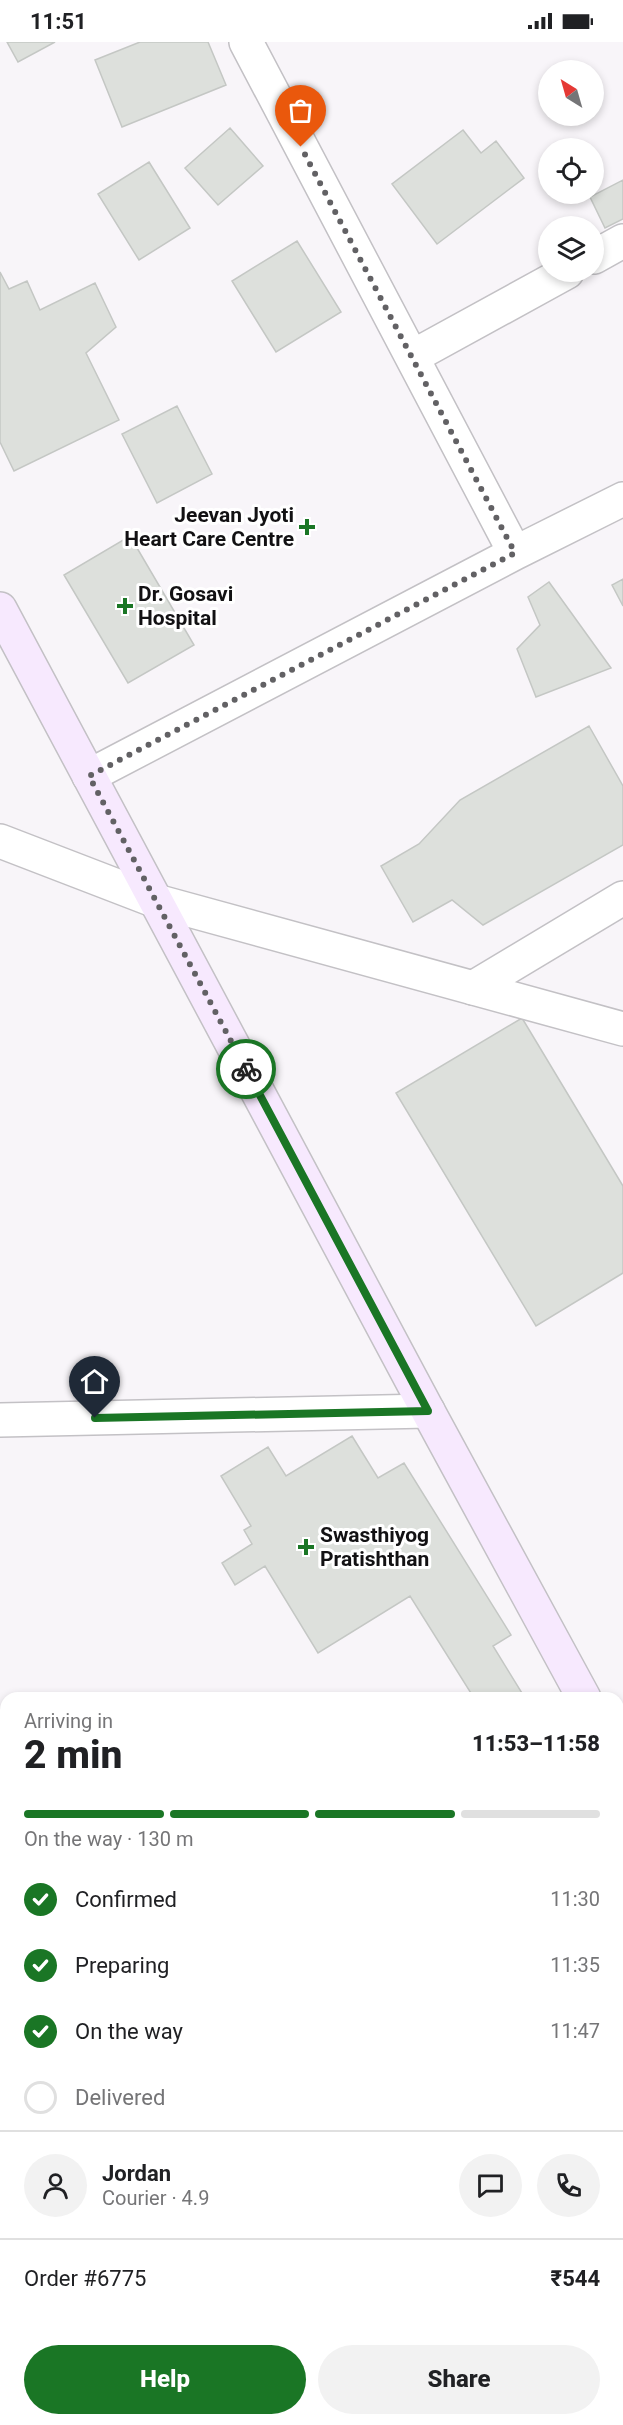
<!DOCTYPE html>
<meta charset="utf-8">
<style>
:root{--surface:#fff;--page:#f2f2f2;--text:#202124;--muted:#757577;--line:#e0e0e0;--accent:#1a7625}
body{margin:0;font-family:Roboto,sans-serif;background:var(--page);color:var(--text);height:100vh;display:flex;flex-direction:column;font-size:22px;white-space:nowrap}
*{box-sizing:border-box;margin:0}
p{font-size:20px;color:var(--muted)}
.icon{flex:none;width:33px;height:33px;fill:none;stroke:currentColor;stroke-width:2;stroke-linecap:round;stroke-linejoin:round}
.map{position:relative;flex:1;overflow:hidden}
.panel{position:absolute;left:0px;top:1650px;width:624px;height:734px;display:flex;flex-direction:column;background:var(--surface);border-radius:18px 18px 0 0;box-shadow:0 3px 9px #0003}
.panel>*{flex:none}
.needle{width:39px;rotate:323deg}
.fabs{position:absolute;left:538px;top:18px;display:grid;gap:12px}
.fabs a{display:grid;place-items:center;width:66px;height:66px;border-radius:50%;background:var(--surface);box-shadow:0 3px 9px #0003;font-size:30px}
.pin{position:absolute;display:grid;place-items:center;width:51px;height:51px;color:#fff;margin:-62px -26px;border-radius:50% 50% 50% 0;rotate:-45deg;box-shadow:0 0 6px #0007}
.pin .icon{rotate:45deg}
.courier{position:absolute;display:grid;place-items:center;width:60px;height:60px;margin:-30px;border:4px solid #1a7625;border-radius:50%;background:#fff;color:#222;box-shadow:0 2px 8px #0007}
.headline em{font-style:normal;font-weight:800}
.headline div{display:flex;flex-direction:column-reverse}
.headline{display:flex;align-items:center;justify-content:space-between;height:102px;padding:0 24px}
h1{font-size:39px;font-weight:800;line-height:45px}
.bar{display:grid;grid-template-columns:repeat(4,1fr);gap:9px 6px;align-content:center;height:72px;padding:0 24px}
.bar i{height:8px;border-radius:4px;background:var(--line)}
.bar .current{background:var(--accent)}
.bar p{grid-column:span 4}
.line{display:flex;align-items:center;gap:15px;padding:0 24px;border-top:2px solid var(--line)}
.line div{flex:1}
.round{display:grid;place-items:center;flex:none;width:63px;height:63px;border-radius:32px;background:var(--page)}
ol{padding:0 24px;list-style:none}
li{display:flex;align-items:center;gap:18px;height:66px}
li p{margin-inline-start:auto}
li .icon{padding:6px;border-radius:50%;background:var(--accent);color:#fff;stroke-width:4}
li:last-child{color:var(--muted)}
li i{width:33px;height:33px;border:3px solid var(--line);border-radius:50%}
.primary-button{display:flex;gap:12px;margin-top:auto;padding:12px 24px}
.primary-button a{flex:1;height:69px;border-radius:36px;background:var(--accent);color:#fff;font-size:24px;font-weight:800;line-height:69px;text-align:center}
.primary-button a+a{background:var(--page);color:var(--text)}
.status{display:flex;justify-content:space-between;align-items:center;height:42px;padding:0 30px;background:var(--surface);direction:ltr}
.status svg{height:16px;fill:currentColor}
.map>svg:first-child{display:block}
</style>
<div class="status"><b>11:51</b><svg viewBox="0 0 49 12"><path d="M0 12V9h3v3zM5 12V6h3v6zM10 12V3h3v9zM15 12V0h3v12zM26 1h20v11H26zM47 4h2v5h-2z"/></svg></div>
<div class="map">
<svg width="623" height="2383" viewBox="0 0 623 2383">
<rect width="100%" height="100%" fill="#f8f5f9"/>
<!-- building -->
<path fill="#dde0dc" stroke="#c4c7c4" stroke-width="1.5" d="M7,0H55L18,20Z
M140,0H208L226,43L122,85L95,18Z
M230,86L263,124L218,163L185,126Z
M463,88L481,111L496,99L524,136L437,202L392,142Z
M149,120L190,186L139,218L98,152Z
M623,138V177L605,186L590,155Z
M297,199L341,270L276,310L232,239Z
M0,230L9,247L27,239L40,268L95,241L116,285L86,311L119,378L14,429L0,400Z
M177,364L212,432L157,461L122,392Z
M130,494L194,603L128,641L64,533Z
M623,537V564L612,543Z
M549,540L611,626L536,655L517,607L540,583L528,555Z
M589,684L623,744V803L483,883L452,858L413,880L381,824L419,802L460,758Z
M522,976L623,1144V1231L536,1284L396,1051Z
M352,1394L378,1436L404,1421L511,1593L493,1604L525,1656H474L410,1554L318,1611L265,1524L235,1543L222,1521L252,1502L244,1488L251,1484L221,1434L268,1405L286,1434Z
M1,1732H6V1779H0Z
M618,1827L623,1828V1966H618Z
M618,2063H623V2115L618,2118Z
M623,2258V2322L618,2315V2261Z
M618,2337L623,2343V2374L612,2383H479L486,2378H618Z
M29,2378H69L68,2382Z
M83,2378H122L121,2383H82Z
M224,2378H328L321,2383H229Z"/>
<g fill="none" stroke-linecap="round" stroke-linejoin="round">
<defs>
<path id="minor" d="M246,0L515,511
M594,215L623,199
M412,315L567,230
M89,734L515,511L623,457
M473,946L623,856
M0,1378L428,1369
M618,2059L623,2060
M618,2216L623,2212
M383,2383L391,2378"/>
<path id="tertiary" d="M0,799L156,859L623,987"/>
<path id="secondary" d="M0,567L428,1369L584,1656
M618,1718L623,1727"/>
</defs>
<!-- minor casing -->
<use href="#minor" stroke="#c3c1c5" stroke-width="36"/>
<!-- tertiary casing -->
<use href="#tertiary" stroke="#c3c1c5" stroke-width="36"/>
<!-- secondary casing -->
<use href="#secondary" stroke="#c3c1c5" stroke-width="36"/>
<!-- minor -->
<use href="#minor" stroke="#fff" stroke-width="33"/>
<!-- tertiary -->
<use href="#tertiary" stroke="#fff" stroke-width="33"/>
<!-- secondary -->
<use href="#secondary" stroke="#f7e9fe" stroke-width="33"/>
</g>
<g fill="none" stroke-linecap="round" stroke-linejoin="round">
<!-- done -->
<path stroke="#626164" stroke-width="6" stroke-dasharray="0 10.8" d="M246,1027L89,734L515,511L301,105"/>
<!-- route -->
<path stroke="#1a7625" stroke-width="8" d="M95,1376L428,1369L246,1027"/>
</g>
<!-- markers -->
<g fill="#1a7625" stroke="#fff" stroke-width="2">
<path d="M304 476h6v6h6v6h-6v6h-6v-6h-6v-6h6z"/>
<path d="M122 555h6v6h6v6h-6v6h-6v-6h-6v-6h6z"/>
<path d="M303 1496h6v6h6v6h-6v6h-6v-6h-6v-6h6z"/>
</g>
<g text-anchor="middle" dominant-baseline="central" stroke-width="6" stroke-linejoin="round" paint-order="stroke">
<!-- poi labels -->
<g font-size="21" font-weight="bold" fill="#121113" stroke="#fff" text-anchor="start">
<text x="294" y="473" text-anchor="end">Jeevan Jyoti<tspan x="294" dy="24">Heart Care Centre</tspan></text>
<text x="138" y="552">Dr. Gosavi<tspan x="138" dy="24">Hospital</tspan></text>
<text x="320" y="1493">Swasthiyog<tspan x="320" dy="24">Pratishthan</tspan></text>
</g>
</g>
</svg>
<div class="fabs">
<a><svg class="needle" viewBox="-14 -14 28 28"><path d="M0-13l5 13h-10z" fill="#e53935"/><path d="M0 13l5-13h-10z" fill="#757577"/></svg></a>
<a><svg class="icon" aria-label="locate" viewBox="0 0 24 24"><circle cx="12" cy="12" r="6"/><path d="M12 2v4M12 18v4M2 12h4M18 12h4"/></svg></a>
<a><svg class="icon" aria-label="layers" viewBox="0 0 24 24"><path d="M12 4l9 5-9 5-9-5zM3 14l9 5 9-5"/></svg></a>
</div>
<div class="pin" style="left:301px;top:105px;background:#ea580c"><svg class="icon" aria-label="bag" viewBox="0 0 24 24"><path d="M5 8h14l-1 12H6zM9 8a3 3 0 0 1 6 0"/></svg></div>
<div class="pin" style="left:95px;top:1376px;background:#1f2937"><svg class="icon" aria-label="home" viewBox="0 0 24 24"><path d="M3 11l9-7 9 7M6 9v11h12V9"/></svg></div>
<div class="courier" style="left:246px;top:1027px"><svg class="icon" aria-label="bike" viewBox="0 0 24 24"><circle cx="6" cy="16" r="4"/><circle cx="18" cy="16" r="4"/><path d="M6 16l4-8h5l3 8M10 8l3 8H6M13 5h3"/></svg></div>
<section class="panel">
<div class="headline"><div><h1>2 min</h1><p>Arriving in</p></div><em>11:53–11:58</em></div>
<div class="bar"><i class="current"></i><i class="current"></i><i class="current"></i><i></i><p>On the way · 130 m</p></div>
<ol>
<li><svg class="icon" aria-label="check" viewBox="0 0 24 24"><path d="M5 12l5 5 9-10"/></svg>Confirmed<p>11:30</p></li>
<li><svg class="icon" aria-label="check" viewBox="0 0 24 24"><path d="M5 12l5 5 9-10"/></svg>Preparing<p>11:35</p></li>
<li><svg class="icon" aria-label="check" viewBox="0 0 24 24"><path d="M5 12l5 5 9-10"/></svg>On the way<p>11:47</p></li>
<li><i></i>Delivered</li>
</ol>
<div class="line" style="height:108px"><a class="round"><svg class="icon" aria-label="person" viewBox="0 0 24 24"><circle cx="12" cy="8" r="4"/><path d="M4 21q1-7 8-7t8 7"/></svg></a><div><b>Jordan</b><p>Courier · 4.9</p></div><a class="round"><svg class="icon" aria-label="chat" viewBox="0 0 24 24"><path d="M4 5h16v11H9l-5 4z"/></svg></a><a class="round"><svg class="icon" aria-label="phone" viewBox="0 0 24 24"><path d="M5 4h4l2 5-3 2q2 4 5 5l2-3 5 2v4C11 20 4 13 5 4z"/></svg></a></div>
<div class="line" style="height:78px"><div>Order #6775</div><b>₹544</b></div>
<div class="primary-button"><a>Help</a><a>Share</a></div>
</section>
</div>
